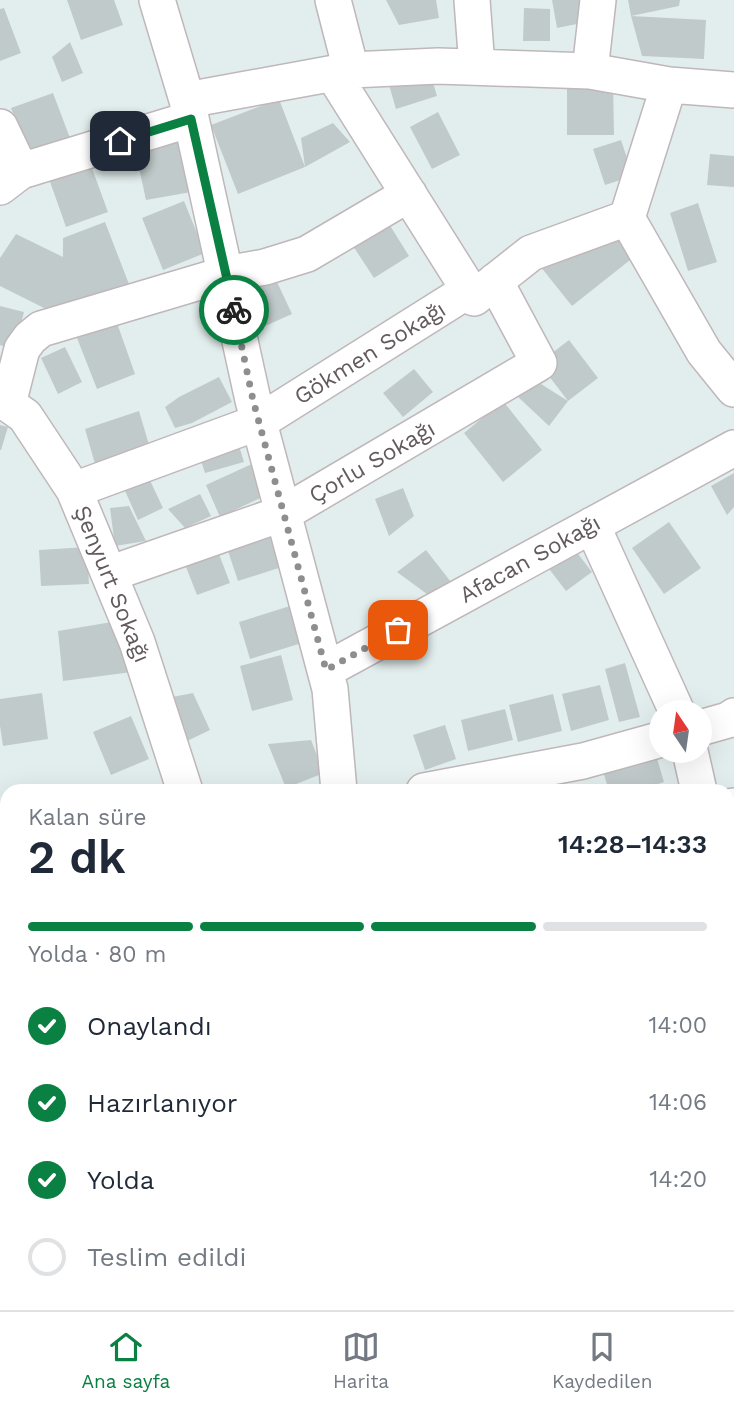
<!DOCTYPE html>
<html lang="tr">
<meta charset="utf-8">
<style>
:root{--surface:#fff;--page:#f6f6f7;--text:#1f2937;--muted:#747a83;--line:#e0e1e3;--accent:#0b8043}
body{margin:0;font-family:"Work Sans",sans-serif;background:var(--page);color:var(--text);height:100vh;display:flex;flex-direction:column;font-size:26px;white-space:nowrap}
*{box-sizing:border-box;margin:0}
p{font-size:23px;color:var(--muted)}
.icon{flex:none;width:38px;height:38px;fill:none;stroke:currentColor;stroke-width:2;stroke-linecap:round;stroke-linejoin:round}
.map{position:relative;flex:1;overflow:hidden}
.side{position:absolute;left:0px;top:784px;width:735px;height:527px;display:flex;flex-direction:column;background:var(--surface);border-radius:21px 21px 0 0;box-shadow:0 7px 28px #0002}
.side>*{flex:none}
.needle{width:46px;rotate:347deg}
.fabs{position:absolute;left:649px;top:700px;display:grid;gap:14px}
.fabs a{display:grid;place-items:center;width:63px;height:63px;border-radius:50%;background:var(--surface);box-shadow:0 7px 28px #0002;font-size:35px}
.pin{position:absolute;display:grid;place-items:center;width:60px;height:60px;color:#fff;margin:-30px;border-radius:14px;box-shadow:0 4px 10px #0006}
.courier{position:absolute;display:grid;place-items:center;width:70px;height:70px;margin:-35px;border:5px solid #0b8043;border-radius:50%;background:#fff;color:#222;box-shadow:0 2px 9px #0007}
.head em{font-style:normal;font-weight:600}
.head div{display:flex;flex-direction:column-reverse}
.head{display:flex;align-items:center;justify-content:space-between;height:119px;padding:0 28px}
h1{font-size:46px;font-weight:600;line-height:52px}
.bar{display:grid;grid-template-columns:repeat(4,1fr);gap:10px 7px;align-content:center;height:84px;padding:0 28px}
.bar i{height:9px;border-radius:5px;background:var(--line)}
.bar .active{background:var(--accent)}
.bar p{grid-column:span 4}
ol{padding:0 28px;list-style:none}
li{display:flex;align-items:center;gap:21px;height:77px}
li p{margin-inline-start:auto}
li .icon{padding:7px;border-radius:50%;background:var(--accent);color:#fff;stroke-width:4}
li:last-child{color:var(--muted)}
li i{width:38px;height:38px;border:4px solid var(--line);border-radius:50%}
.dock{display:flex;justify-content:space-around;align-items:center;height:98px;border-top:2px solid var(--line);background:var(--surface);font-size:19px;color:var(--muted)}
.dock a{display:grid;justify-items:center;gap:4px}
.dock .active{color:var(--accent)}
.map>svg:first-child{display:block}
</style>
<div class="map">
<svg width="734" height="1310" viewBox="0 0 734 1310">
<rect width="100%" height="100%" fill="#e2eeed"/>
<!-- building -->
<path fill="#c1caca" d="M67,0H114L123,25L81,40Z
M386,0H436L439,18L399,25Z
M552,0H593L597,20L557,28Z
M628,0H680L679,6L631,16Z
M4,8L21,53L0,61V9Z
M524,8L550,9V41H523Z
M631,16L706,20L704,59L642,56Z
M70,42L83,73L62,82L52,57Z
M430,72L437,96L396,109L389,85Z
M613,81L614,135H567V82Z
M53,93L70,138L28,153L11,108Z
M279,99L305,167L238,194L211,125Z
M438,112L460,155L432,169L410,127Z
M333,123L350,142L305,167L301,138Z
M179,135L197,191L146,200L134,145Z
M621,140L633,176L605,185L593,149Z
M710,154L734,156V187L707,185Z
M89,160L108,212L66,227L48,176Z
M184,201L205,253L163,270L142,218Z
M698,203L717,262L688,271L670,213Z
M105,222L134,297L58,315L0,286V258L16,234L63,257V238Z
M389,224L409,256L374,278L353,246Z
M621,231L639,253L572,306L536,261Z
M270,267L292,314L256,330L235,283Z
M0,306L24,312L14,350L0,345Z
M117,323L135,374L97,389L77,338Z
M569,340L598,378L568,401L539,363Z
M65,347L82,382L58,394L41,358Z
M414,369L433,392L403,417L383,393Z
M219,377L232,402L192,423L175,428L165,407L179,397Z
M541,384L568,401L549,426L516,395Z
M503,401L542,450L503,482L464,433Z
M139,411L150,448L95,464L85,429Z
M0,425L8,427L1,450H0Z
M236,436L244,462L205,473L197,448Z
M254,463L269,494L220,517L206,485Z
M146,472L163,508L138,520L122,484Z
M734,473V507L727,515L711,486Z
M403,488L414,516L389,536L375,499Z
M200,494L211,516L185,528L168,509Z
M129,506L146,541L115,546L110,508Z
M669,522L701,568L664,594L632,548Z
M276,532L288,565L238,581L227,548Z
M214,541L230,583L197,595L181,554Z
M568,541L592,572L566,591L543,561Z
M87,547L89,584L41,586L39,550Z
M426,550L451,582L431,597L397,572Z
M290,606L302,643L250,659L239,622Z
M118,621L132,672L63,681L58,631Z
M281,655L293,700L252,711L240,666Z
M625,663L640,717L619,722L605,669Z
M600,685L609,720L571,731L562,694Z
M42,693L48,739L3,746L0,726V699Z
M193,693L210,730L183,743L162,699Z
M553,694L562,731L518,742L509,705Z
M505,709L513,740L468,751L461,720Z
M131,716L149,759L111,775L93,732Z
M445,725L456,759L425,770L413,735Z
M311,740L324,773L286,788L268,744Z
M655,752L664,782L637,791H609L602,768Z
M734,1082V1130L728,1136V1088Z
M0,1121L7,1123V1160L0,1161Z
M7,1170V1202L0,1203V1171Z
M576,1304H594L586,1310H581Z"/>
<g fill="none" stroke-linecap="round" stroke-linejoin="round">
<defs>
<path id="minor" d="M157,0L187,100L253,400L330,689L339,791
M333,0L351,70
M472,0L477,67
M590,71L598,0
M333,74L474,298L531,253L627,218L669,85
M187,100L351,70L438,66L590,71L669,85L734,90
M0,127L21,171
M0,187L21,171L191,119
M627,218L704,352L734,389
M0,402L8,404L25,416L74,490L137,642L185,791
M8,404L22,349L30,338L41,329L226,274L265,267L307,254L409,194
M74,490L259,422L469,290
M592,525L677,712
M109,574L284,513L539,363L495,281
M326,670L734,448
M700,728L728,720L734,716
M690,751L699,791
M424,791L583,761L662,739
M728,807L734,806
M728,901L734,919
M0,923L7,920
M728,1010L734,1006
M728,1193L734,1187
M0,1229L7,1228
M77,1304L80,1310
M453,1304L457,1310
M221,1310L225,1304
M622,1310L627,1304"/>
</defs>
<!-- minor casing -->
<use href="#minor" stroke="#bfb7b9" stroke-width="38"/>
<!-- minor -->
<use href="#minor" stroke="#fff" stroke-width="35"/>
</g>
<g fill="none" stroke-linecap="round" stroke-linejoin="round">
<!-- done -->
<path stroke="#8f8e8f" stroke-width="7" stroke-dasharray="0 12.6" d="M234,310L253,400L326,670L398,630"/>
<!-- route -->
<path stroke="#0b8043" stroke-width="9" d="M120,141L191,119L234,310"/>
</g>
<g text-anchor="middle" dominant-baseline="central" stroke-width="5" stroke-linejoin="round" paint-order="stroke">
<!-- street labels -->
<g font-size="23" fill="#635a5d" stroke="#fff">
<text transform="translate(370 353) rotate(-32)">Gökmen Sokağı</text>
<text transform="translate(372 462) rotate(-30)">Çorlu Sokağı</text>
<text transform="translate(530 559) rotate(-29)">Afacan Sokağı</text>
<text transform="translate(112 584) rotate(68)">Şenyurt Sokağı</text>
</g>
</g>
</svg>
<div class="fabs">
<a><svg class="needle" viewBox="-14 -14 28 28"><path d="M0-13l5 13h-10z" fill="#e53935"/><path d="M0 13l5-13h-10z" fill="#747a83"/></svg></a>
</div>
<div class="pin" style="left:398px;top:630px;background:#ea580c"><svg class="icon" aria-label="bag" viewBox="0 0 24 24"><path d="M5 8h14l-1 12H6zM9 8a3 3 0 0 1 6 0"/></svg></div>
<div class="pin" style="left:120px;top:141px;background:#1f2937"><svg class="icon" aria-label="home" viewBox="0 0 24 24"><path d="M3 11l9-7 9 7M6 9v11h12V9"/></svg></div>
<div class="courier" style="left:234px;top:310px"><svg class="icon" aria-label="bike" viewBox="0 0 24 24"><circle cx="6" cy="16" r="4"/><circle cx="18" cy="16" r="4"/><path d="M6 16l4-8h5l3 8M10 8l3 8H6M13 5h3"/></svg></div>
<section class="side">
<div class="head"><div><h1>2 dk</h1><p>Kalan süre</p></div><em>14:28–14:33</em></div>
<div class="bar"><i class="active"></i><i class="active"></i><i class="active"></i><i></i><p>Yolda · 80 m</p></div>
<ol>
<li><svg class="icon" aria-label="check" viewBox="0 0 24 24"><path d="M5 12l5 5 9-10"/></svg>Onaylandı<p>14:00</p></li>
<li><svg class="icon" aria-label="check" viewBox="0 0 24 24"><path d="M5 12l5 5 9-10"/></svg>Hazırlanıyor<p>14:06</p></li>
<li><svg class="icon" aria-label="check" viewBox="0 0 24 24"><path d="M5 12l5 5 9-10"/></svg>Yolda<p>14:20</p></li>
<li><i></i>Teslim edildi</li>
</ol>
</section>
</div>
<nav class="dock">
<a class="active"><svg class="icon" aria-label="home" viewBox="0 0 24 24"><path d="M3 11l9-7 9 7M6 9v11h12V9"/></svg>Ana sayfa</a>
<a><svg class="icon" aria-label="map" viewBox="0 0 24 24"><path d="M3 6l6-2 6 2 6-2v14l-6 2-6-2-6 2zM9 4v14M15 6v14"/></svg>Harita</a>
<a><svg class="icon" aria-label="saved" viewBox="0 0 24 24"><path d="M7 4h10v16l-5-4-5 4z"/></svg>Kaydedilen</a>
</nav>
